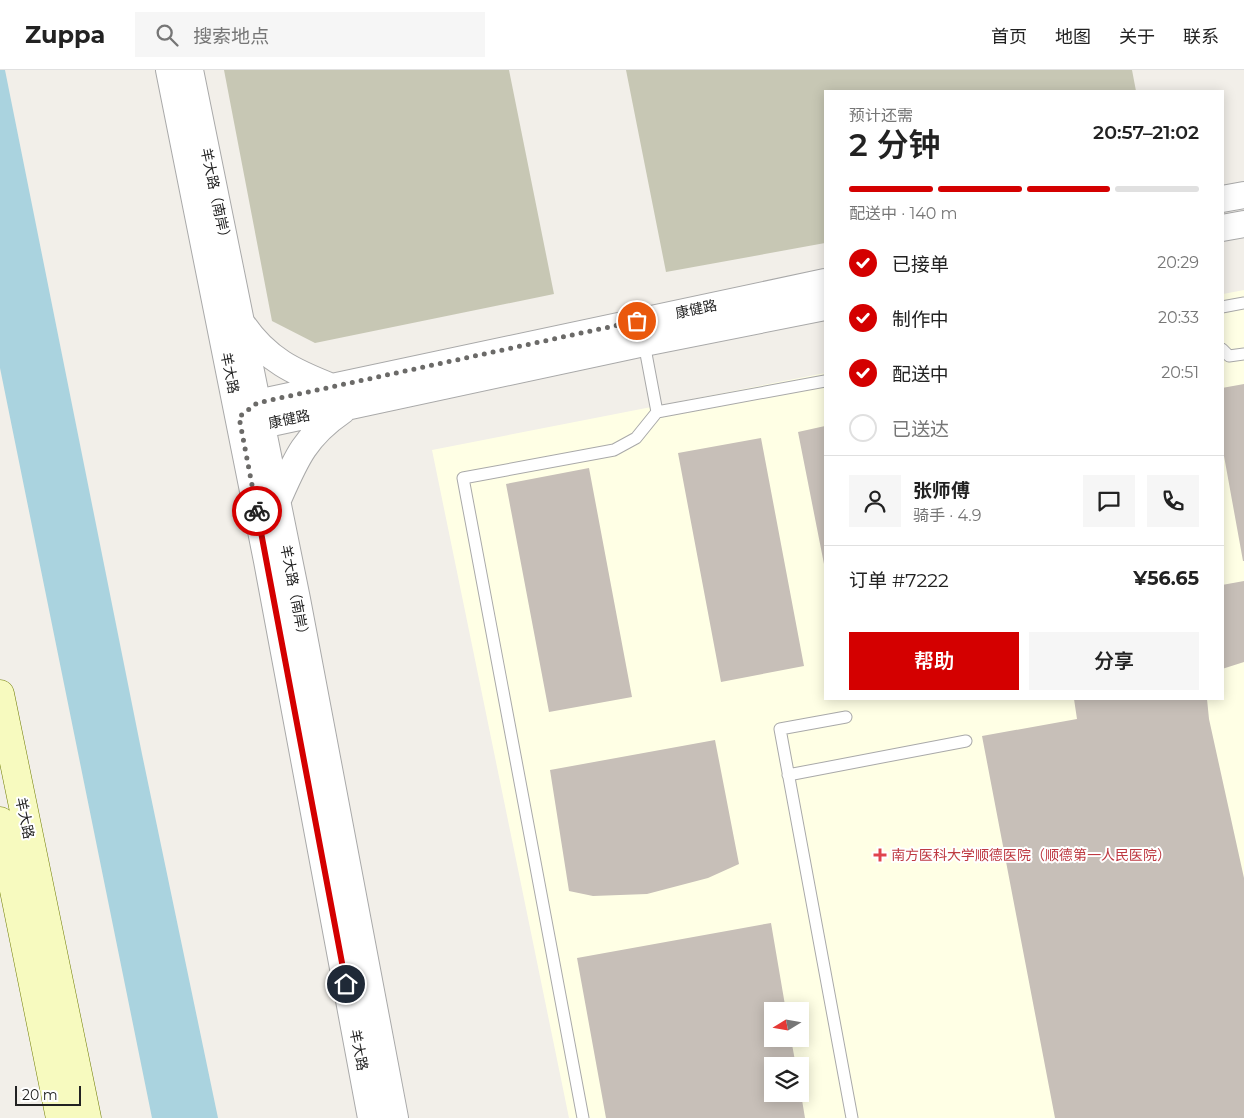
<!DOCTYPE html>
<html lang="zh">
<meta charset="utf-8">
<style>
:root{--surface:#fff;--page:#f6f6f6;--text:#222;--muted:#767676;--line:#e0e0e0;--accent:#d40000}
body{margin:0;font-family:Montserrat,"Noto Sans SC",sans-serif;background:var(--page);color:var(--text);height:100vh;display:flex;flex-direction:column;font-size:19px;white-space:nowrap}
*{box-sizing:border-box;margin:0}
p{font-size:16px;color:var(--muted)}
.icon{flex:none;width:28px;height:28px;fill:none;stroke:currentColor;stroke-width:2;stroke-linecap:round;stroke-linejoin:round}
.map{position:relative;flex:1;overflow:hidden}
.drawer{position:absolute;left:824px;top:20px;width:400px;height:610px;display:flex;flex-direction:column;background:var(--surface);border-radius:0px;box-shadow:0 2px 12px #0003}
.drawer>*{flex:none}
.needle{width:32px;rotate:259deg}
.buttons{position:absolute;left:764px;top:932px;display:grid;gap:10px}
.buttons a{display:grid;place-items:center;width:45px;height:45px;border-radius:0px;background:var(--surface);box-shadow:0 2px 12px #0003;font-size:25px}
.scale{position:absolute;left:15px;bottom:12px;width:66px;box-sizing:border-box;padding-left:5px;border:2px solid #222;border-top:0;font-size:14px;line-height:18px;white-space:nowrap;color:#222;-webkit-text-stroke:4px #fff;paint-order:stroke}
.pin{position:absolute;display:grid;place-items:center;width:42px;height:42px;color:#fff;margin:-21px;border:2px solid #fff;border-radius:50%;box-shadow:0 1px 5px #0007}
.courier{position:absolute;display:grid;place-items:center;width:50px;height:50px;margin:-25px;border:4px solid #d40000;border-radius:50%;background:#fff;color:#222;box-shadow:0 1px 6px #0007}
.overview em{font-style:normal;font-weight:600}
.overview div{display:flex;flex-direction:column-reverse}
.overview{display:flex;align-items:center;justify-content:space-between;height:85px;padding:0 25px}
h1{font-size:32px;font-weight:600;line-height:38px}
.bar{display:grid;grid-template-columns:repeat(4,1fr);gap:8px 5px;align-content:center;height:60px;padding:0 25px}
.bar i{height:6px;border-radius:4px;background:var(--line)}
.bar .current{background:var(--accent)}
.bar p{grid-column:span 4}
.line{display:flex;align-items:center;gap:12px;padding:0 25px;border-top:1px solid var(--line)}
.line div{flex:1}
.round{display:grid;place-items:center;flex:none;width:52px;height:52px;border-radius:0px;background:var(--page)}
ol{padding:0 25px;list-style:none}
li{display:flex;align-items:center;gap:15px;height:55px}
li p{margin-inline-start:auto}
li .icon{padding:5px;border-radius:50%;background:var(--accent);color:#fff;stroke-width:4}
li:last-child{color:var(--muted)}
li i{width:28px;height:28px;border:2px solid var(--line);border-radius:50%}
.button{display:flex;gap:10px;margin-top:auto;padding:10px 25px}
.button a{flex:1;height:58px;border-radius:0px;background:var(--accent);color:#fff;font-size:20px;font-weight:600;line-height:58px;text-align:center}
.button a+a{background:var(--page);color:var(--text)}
header{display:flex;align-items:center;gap:30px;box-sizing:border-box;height:70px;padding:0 25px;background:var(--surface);border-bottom:1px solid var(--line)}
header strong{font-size:24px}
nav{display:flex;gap:28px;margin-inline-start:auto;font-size:18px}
.search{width:350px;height:45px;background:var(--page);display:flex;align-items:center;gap:12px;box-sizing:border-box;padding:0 18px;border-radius:0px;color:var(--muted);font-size:19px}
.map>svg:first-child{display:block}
</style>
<header>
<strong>Zuppa</strong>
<div class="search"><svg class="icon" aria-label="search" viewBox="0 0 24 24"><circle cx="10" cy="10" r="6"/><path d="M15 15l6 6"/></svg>搜索地点</div>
<nav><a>首页</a><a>地图</a><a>关于</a><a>联系</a></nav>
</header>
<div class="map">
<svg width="1244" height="1048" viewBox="0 0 1244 1048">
<rect width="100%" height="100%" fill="#f2efe9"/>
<!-- education -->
<path fill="#ffffe5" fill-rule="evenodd" d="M1244,220V1048H569L432,380L825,303V629H1222L1223,224ZM772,941H800V969H772ZM772,996H800V1024H772Z"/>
<!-- construction -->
<path fill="#c7c7b4" d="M224,0H509L554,224L315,273L272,251Z
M626,0H1132L1136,21H825V173L666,202Z"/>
<!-- water -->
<path fill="#aad3df" d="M0,0H5L142,684L218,1048H152L0,298Z"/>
<!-- building -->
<path fill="#c7bfb8" d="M1244,314V491H1243L1222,375V318Z
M825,356V494H824L798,362Z
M761,368L804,596L721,612L678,383Z
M589,398L632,627L549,642L506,414Z
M1244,511V592L1222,599V515Z
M1074,629H1207L1209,649L1244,808V1048H1055L982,666L1077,649Z
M715,670L739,794L708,808L647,824L593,826L569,821L550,700Z
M771,853L786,941H772V969H791L796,996H772V1024H801L805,1048H606L577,888Z"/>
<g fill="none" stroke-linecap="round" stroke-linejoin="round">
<defs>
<path id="service" d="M1222,237L1244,233
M644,273L657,342
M1222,279L1229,286L1244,284
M846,647L780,659L852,1048
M788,705L966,671
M583,1048L463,408L614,380L636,368L657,342L825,311"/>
<path id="tertiary" d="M169,0L267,491L371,1048
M190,0L297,529L395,1048
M1222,129L1244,125
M1222,158L1244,154
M243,255C267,290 294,302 332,317
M243,344L257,333L825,212
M246,350L262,355L644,273L825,237
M277,432C295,391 304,367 342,341"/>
<path id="secondary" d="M0,624L87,1048
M0,751L60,1048"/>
</defs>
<!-- service casing -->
<use href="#service" stroke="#a9a9a9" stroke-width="13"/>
<!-- tertiary casing -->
<use href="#tertiary" stroke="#a9a9a9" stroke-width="28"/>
<!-- secondary casing -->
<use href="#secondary" stroke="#707d05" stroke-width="29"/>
<!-- service -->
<use href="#service" stroke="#fff" stroke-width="11"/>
<!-- tertiary -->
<use href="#tertiary" stroke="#fff" stroke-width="26"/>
<!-- secondary -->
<use href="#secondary" stroke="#f7fabf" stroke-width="28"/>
</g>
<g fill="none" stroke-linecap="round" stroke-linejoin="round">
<!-- done -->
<path stroke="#6b6a68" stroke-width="5" stroke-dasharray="0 9" d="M257,441L239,347L257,333L637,251"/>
<!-- route -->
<path stroke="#d40000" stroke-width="6" d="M257,441L346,914"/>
</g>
<!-- markers -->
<path fill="#e0444e" stroke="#fff" stroke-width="2" d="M877.5 777.5h5v5h5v5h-5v5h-5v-5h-5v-5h5z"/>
<g text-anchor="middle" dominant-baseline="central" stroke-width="4" stroke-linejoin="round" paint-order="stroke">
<!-- street labels -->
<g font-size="14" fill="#222" stroke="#fff">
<text transform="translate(216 126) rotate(78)">羊大路（南岸）</text>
<text transform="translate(696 239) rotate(-12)">康健路</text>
<text transform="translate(230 303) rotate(79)">羊大路</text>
<text transform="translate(289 349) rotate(-12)">康健路</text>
<text transform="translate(295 523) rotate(79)">羊大路（南岸）</text>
<text transform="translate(25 748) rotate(78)">羊大路</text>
<text transform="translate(359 980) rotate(79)">羊大路</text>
</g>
<!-- health labels -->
<g font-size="14" fill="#be3a42" stroke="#fff" text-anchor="start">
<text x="891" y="785">南方医科大学顺德医院（顺德第一人民医院）</text>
</g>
</g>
</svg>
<div class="buttons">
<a><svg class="needle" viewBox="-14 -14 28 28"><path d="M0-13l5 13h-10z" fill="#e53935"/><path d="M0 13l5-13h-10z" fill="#767676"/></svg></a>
<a><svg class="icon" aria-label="layers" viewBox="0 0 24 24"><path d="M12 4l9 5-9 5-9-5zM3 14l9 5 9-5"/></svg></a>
</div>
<div class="scale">20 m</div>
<div class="pin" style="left:637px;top:251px;background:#ea580c"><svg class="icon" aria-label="bag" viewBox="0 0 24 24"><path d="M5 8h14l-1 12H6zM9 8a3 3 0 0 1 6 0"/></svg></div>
<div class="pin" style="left:346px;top:914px;background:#1f2937"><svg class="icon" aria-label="home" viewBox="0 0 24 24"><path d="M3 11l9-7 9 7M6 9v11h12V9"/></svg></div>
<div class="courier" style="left:257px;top:441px"><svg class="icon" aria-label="bike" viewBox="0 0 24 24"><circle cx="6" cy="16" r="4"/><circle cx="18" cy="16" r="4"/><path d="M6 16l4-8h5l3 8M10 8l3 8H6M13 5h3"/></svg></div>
<section class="drawer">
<div class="overview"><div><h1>2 分钟</h1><p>预计还需</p></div><em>20:57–21:02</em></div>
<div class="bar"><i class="current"></i><i class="current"></i><i class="current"></i><i></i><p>配送中 · 140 m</p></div>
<ol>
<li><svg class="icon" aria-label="check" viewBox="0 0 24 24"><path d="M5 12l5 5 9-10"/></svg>已接单<p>20:29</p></li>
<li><svg class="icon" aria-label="check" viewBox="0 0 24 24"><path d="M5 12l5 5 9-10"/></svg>制作中<p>20:33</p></li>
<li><svg class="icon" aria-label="check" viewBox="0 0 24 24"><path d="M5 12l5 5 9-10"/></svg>配送中<p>20:51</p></li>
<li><i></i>已送达</li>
</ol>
<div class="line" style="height:90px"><a class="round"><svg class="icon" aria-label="person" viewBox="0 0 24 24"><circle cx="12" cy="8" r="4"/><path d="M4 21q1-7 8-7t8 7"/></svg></a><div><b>张师傅</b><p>骑手 · 4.9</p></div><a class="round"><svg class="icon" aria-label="chat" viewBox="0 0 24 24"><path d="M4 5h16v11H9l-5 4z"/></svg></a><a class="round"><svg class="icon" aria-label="phone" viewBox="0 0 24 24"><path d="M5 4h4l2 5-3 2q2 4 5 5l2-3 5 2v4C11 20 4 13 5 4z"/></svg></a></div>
<div class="line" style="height:65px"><div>订单 #7222</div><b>¥56.65</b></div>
<div class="button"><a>帮助</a><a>分享</a></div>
</section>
</div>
